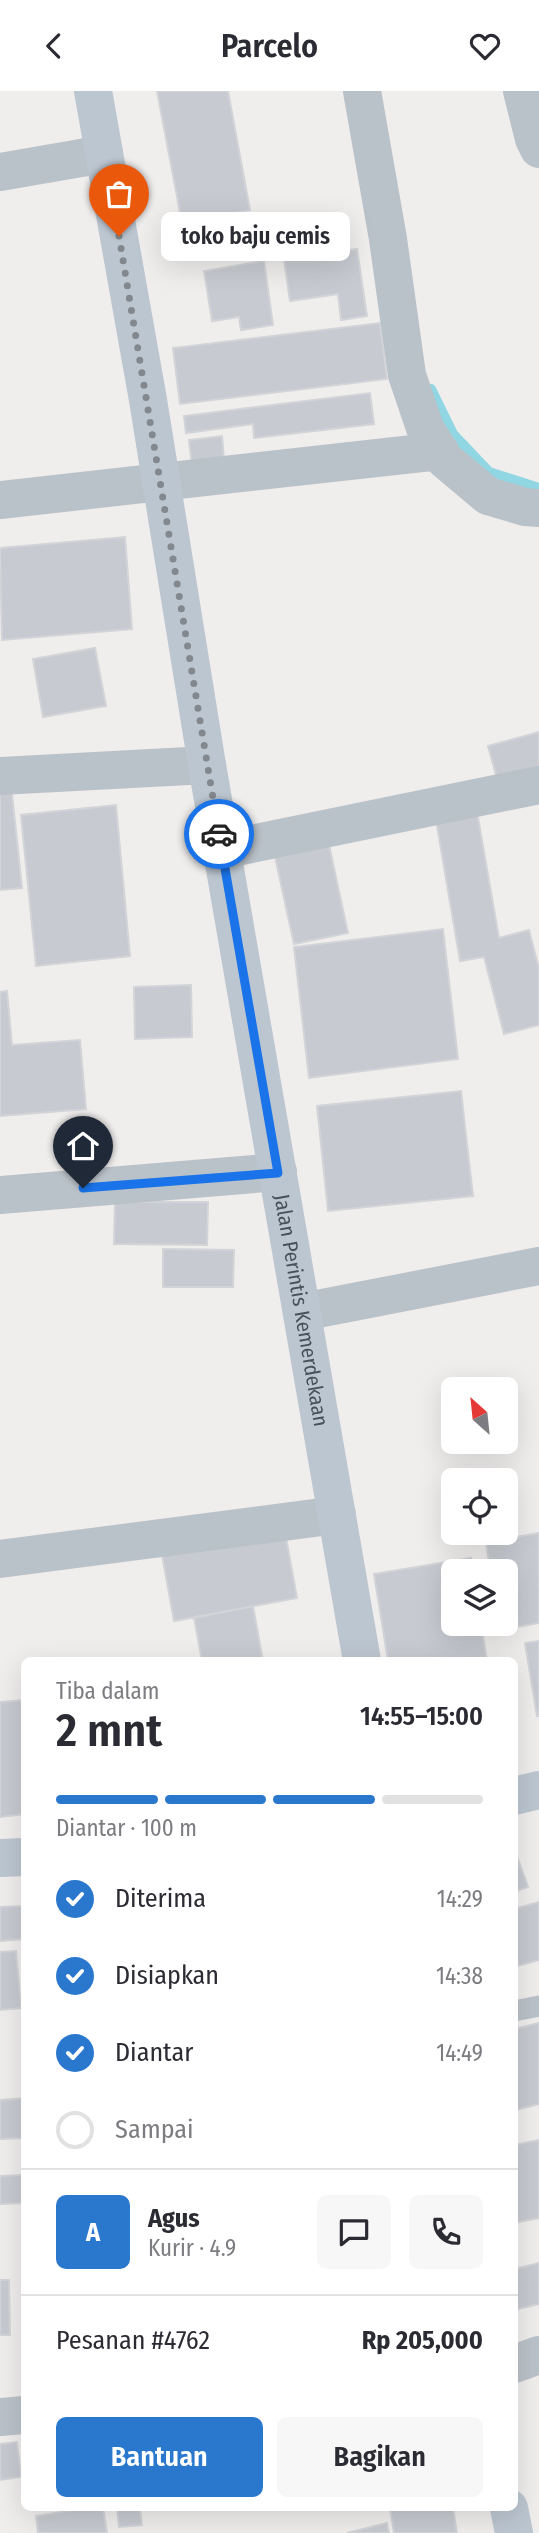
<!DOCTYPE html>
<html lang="id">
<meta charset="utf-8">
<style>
:root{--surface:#fff;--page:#f7f7f7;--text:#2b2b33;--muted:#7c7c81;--line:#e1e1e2;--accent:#2978ce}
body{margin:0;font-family:"Fira Sans Condensed",sans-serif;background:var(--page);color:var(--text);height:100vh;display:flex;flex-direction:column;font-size:26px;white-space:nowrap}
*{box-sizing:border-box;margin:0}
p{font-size:23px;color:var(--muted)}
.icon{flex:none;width:38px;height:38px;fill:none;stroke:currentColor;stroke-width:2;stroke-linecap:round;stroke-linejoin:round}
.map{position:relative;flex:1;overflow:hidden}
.sheet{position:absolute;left:21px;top:1566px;width:497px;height:854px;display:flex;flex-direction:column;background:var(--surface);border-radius:10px;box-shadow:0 7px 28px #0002}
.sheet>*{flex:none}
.needle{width:46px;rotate:333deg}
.fabs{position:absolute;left:441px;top:1286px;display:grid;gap:14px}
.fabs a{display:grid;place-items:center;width:77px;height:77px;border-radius:10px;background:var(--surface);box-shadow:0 7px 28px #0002;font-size:35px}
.pin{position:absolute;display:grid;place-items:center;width:60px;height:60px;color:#fff;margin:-72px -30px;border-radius:50% 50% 50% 0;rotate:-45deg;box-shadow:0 0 7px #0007}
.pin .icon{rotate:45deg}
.courier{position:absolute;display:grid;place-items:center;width:70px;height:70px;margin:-35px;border:5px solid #1a73e8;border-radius:50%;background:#fff;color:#222;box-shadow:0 2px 9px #0007}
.bubble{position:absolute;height:49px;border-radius:10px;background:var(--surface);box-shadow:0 7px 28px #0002;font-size:23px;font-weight:600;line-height:49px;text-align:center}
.headline em{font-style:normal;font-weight:600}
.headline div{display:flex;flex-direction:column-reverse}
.headline{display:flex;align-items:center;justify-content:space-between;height:119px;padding:0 35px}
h1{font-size:46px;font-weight:600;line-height:52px}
.bar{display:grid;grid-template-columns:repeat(4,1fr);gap:10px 7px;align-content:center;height:84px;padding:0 35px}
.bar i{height:9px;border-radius:5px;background:var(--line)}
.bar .active{background:var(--accent)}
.bar p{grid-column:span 4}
.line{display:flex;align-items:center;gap:18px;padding:0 35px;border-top:2px solid var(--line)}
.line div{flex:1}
.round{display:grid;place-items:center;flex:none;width:74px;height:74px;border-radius:10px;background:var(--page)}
ol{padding:0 35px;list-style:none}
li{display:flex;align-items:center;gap:21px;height:77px}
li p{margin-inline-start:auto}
li .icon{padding:7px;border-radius:50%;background:var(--accent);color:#fff;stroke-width:4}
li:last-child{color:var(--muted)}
li i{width:38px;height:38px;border:4px solid var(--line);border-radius:50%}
.primary-button{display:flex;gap:14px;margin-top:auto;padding:14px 35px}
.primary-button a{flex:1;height:80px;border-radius:10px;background:var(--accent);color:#fff;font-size:28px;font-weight:600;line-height:80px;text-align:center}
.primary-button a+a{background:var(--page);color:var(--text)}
header{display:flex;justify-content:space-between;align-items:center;height:91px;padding:0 35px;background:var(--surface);font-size:32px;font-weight:600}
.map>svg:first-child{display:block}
</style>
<header><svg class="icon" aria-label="back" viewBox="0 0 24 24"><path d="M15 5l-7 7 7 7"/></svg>Parcelo<svg class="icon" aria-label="heart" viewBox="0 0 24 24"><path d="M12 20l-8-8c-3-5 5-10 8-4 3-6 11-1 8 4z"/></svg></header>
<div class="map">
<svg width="539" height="2442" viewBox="0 0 539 2442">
<rect width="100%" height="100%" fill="#f0eded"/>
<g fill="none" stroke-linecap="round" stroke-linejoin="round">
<!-- stream -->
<path stroke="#90d6e3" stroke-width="10" d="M431,298L453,343L489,381L539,397"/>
</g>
<!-- building -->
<path fill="#c7cad0" stroke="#d2d4d8" stroke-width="2" d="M157,0H228L250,119L182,132Z
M357,158L367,225L341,229L338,203L290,210L284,169Z
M264,170L273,234L241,239L239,226L212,230L204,180Z
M380,232L387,288L180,313L173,257Z
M370,302L374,333L254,347L253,333L186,342L184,325Z
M222,345L225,381L193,384L189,349Z
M125,446L132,538L2,549L0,457Z
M95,557L106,615L43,626L33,568Z
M539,641V685L499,695L488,655Z
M11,693L22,797L0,799V694Z
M116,714L130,865L36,875L21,724Z
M477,721L499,847L529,839L539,878V934L504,943L484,866L460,870L436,729Z
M326,740L348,842L294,853L272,752Z
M443,838L458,968L309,987L294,856Z
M191,894L192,946L135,948L134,896Z
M7,900L12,954L80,949L86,1018L0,1025V901Z
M461,1000L473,1105L328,1120L317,1015Z
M115,1111H208L207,1154L114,1153Z
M163,1158L234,1159L233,1196H163Z
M285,1441L297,1507L174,1530L162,1464Z
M539,1442V1532L499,1539L498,1533H506V1480H490L486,1451Z
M471,1467L473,1480H453V1533H481L487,1570H388L374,1483Z
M253,1515L263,1570H202L194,1527Z
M539,1550V1625H537L525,1552Z
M24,1609V1723L0,1726V1611Z
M514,1757L528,1796L514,1801Z
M539,1811V1869L514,1876V1818Z
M23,1815L24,1848L0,1850V1816Z
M16,1860L21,1917L0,1919V1861Z
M539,1932V2013L516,2019L514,1938Z
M24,2007V2047L0,2048V2009Z
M539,2049V2127L514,2132V2054Z
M24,2084V2112L0,2113V2085Z
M539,2172V2213L514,2219V2178Z
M0,2189H9L10,2244H0Z
M17,2351L21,2386L0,2389V2353Z
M86,2417H103L107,2442H38L36,2425Z
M117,2417H140L142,2434L119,2436Z
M390,2417H453L457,2442H394Z
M387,2432L389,2442H347Z"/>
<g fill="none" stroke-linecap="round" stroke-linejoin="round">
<!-- lane -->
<path stroke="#bac2c9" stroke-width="21" d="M514,1920L539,1915"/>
<!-- street -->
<path stroke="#bac2c9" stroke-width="38" d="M362,0L388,148L407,284L425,337L445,369L488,405L525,416L539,417
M522,0L534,48L539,58
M0,81L104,63
M0,409L440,360
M0,685L207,674
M222,759L539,694
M0,1104L278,1081
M302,1221L539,1175
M0,1468L337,1424
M514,2273L539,2264
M0,2326L24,2324"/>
<!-- secondary -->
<g stroke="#bcc6d0" stroke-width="38">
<path id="s1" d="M93,0L148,309L207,674L362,1570"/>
<path d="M514,1705L539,1699"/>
<path d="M0,1767L24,1766"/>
<path d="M509,2417L514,2442"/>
</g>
</g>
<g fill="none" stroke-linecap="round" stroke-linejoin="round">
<!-- done -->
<path stroke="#82888d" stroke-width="7" stroke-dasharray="0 12.6" d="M119,145L219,743"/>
<!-- route -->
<path stroke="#1a73e8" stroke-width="9" d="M83,1097L278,1082L219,743"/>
</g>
<g text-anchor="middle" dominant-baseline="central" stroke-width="5" stroke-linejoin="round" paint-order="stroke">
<!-- street labels -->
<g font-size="21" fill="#475159" stroke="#fff">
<text stroke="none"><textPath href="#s1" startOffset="1237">Jalan Perintis Kemerdekaan</textPath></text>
</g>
</g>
</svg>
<div class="fabs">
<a><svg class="needle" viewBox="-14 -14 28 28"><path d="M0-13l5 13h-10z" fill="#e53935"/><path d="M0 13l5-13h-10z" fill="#7c7c81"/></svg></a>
<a><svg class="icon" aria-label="locate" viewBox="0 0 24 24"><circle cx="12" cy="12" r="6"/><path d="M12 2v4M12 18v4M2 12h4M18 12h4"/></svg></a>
<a><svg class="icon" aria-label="layers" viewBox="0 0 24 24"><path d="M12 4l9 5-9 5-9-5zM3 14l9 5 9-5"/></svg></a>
</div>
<div class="pin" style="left:119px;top:145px;background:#ea580c"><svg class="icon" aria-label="bag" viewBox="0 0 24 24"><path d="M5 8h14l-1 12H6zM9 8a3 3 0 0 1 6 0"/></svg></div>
<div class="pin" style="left:83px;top:1097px;background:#1f2937"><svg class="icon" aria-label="home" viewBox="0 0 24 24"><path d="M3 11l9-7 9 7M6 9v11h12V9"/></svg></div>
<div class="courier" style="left:219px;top:743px"><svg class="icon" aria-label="car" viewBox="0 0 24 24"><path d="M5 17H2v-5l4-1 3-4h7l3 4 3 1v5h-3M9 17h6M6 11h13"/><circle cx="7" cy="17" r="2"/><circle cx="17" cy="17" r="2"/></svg></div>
<div class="bubble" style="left:161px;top:121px;width:189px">toko baju cemis</div>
<section class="sheet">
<div class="headline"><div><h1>2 mnt</h1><p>Tiba dalam</p></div><em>14:55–15:00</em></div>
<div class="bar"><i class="active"></i><i class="active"></i><i class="active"></i><i></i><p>Diantar · 100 m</p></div>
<ol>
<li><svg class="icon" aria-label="check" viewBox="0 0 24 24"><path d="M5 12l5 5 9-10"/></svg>Diterima<p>14:29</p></li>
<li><svg class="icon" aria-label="check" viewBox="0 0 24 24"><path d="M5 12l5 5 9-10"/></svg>Disiapkan<p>14:38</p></li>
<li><svg class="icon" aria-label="check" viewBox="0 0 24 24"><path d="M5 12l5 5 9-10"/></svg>Diantar<p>14:49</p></li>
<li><i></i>Sampai</li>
</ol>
<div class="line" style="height:126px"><b class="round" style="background:var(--accent);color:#fff">A</b><div><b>Agus</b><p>Kurir · 4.9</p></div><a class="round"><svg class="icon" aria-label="chat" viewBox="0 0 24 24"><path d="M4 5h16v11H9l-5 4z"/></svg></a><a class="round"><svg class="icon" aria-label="phone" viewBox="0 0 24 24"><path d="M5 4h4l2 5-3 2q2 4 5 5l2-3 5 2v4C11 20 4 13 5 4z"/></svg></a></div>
<div class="line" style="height:91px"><div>Pesanan #4762</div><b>Rp 205,000</b></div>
<div class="primary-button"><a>Bantuan</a><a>Bagikan</a></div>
</section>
</div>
